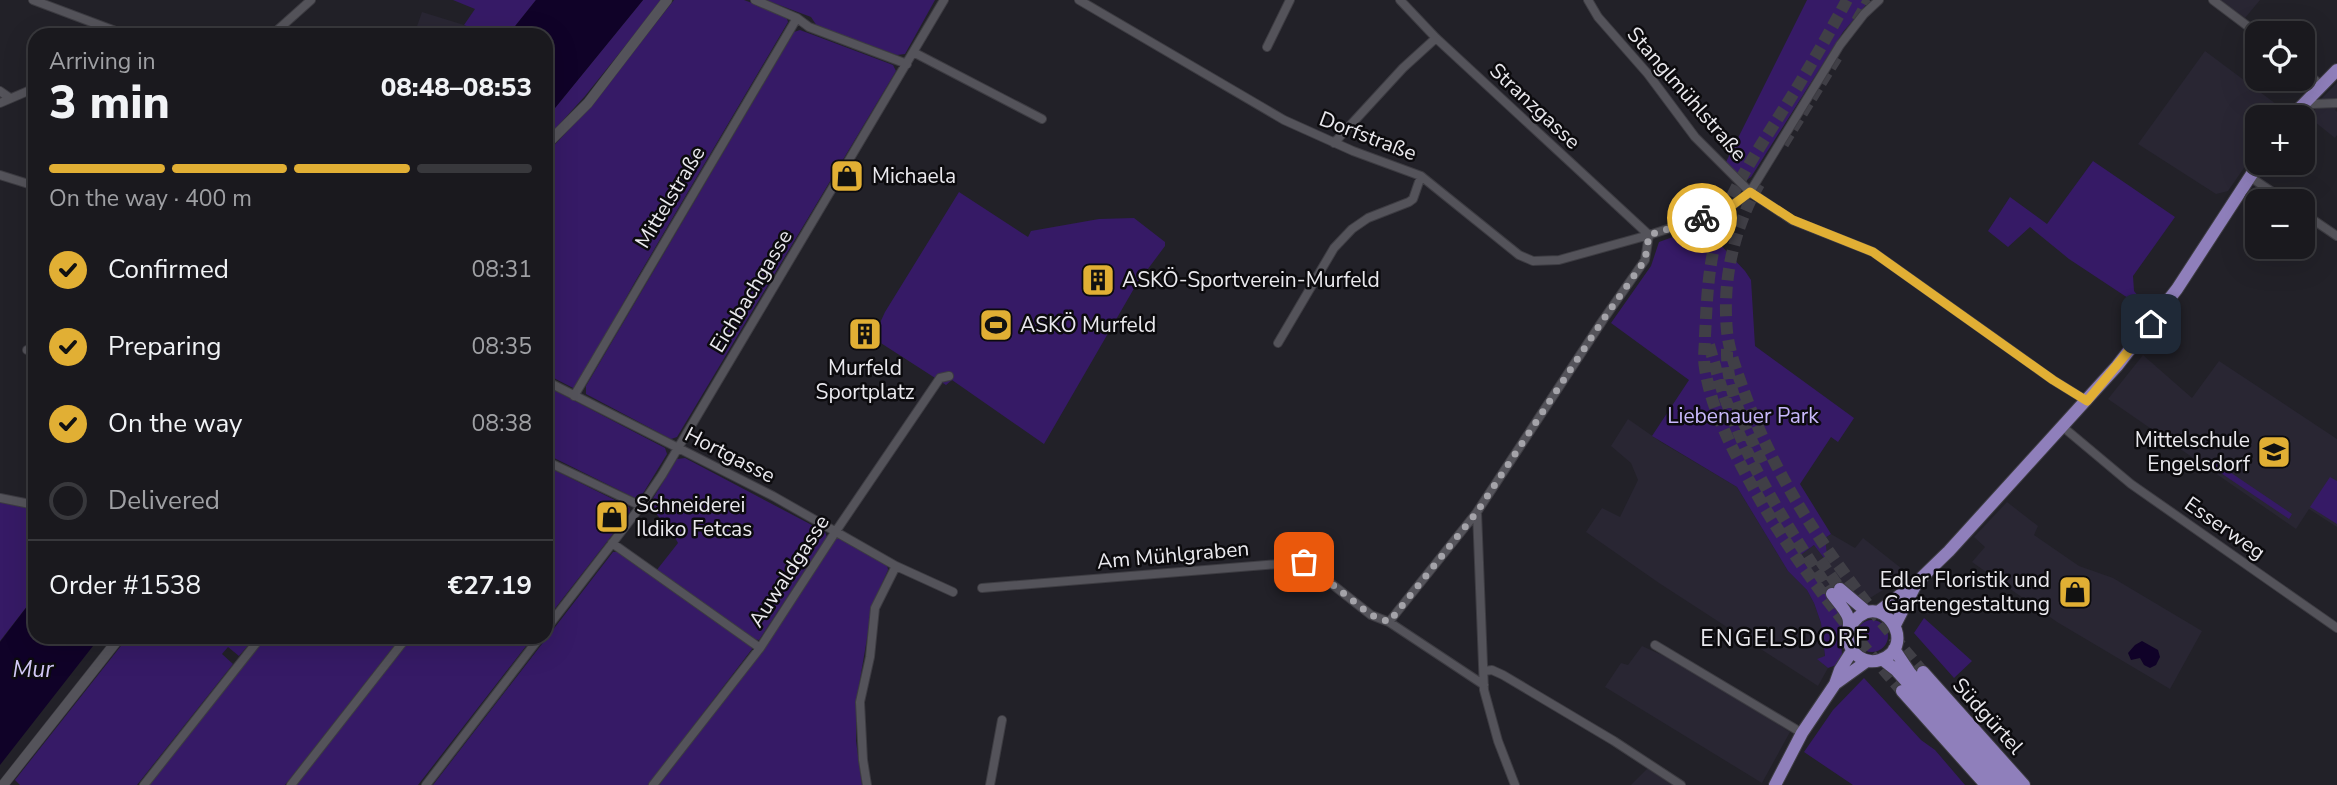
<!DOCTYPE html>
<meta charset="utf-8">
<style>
:root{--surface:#1a191e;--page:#27262b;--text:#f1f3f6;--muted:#9fa0a4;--line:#38383c;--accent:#e1af34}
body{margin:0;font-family:"Nunito Sans",sans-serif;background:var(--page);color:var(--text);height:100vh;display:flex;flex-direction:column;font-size:26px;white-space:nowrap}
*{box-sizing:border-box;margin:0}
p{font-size:23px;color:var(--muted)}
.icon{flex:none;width:38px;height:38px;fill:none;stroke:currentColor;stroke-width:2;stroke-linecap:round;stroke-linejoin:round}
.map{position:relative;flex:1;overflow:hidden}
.sheet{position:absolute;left:28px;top:28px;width:525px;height:616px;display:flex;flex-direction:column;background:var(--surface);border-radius:21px;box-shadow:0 7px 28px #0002,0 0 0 2px var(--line)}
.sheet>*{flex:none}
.controls{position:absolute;left:2245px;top:21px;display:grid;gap:14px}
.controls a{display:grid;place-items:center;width:70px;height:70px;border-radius:14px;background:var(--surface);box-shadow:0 7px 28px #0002,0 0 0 2px var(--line);font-size:35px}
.pin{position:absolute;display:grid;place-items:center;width:60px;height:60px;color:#fff;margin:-30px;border-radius:14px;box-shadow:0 4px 10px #0006}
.courier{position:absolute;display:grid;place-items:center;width:70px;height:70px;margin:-35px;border:5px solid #e1af34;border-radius:50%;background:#fff;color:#222;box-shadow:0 2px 9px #0007}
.headline em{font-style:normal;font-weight:800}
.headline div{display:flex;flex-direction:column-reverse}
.headline{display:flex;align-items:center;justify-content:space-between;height:119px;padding:0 21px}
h1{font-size:46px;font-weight:800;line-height:52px}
.bar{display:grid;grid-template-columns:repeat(4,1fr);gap:10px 7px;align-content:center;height:84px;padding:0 21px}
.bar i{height:9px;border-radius:5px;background:var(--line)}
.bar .on{background:var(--accent)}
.bar p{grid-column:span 4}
.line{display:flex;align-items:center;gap:18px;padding:0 21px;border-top:2px solid var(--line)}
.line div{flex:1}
ol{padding:0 21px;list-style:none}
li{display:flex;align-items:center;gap:21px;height:77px}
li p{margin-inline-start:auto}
li .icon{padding:7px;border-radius:50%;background:var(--accent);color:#111;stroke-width:4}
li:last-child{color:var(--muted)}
li i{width:38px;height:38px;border:4px solid var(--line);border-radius:50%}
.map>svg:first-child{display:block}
</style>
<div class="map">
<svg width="2337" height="785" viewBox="0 0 2337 785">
<rect width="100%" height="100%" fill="#222128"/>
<!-- built -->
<path fill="#292633" d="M2221,0H2260L2245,18Z
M422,12L464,25L471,28L466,35H419L415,32Z
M2205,51L2284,110L2279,117H2258L2257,149L2228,191L2216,194L2138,144Z
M2337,83V108L2335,110L2337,112V135L2335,138L2310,118L2322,98Z
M2143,355L2192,398L2219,361L2337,439V527L2309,509L2296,529L2108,399Z
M1628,419L1661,442L1737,487L1788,571L1807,590L1814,603L1821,623L1825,657L1818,659L1828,668L1818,686L1659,583L1586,532L1602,508L1620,517L1638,480L1631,463L1611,446Z
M2007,502L2038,526L2034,535L2079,566L2113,578L2202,631L2170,689L2057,622L1972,562L1985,547L1974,537Z
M1831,534L1855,548L1863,538L1906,572L1899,580L1862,603L1843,620L1799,555Z
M1642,646L1673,660L1790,732L1762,783L1605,687L1621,663L1628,665Z
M1648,768L1672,785H1631Z"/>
<!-- green -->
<path fill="#361a66" d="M453,0H536L508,35H466L471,28L464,25L475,9Z
M643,0H662L585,96L546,139V119Z
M674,0H744L786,16L788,22L636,280L575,389L546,374V154L590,107Z
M766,0H935L905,54L897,55L817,26L811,17Z
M1807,0H1870L1843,32L1751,177L1742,183L1724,166Z
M800,30L893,65L896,71L677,437L671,439L586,394V386L794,32Z
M2093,161L2175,217L2133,276L2134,291L2150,310L2141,322L2132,327L2129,325L2138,309L2128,298L2069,259L2030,227L2008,247L1988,231L2010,197L2047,224Z
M959,192L1028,237L1031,231L1099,219L1134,218L1165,242V246L1136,285L1044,444L952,380L946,385L873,338L885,312Z
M1703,226L1745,271L1751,280L1755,346L1854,418L1838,442L1831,437L1800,484L1831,534L1825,538L1828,563L1814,545L1799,556L1831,599L1843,620L1840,635L1842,654L1839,664L1828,668L1817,659L1825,656L1821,623L1814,603L1807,590L1788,571L1737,487L1652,436L1689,380L1611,323L1651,266L1659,242Z
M546,386L665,448L667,454L642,495L635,498L546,454Z
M685,458L825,532L827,537L759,640L748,638L656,571L678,543L673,534L649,505L677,459Z
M2209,458L2292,514L2289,519L2206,463Z
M546,466L629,507L630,512L546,620Z
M2330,477L2337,481V524L2310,507Z
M0,498L35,510V596L0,641Z
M836,536L887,564L888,570L873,603L856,703V741L862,785H659L759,655Z
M613,552H618L719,624L721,623L751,644L752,649L648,785H433Z
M1924,618L1972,661L1954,678L1914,633Z
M1856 636a16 16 0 1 1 32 0a16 16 0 1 1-32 0Z
M128,637H255L239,656L228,647L222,654L233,664L137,785H20L15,780Z
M266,637H401L285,785H149Z
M412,637H533L418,785H295Z
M1864,678L1921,740L1935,750L1965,785H1853L1804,752L1833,710Z"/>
<!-- water -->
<path fill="#100228" d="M536,0H643L546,119V35H508Z
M35,596V637H100L0,765V642Z
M2142,641L2158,650L2160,657L2156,665L2150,668L2144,665L2140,658L2131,660L2128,653L2135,645Z"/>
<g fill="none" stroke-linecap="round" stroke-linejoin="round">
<!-- primary-tunnel -->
<path stroke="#403f46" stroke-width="12" stroke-dasharray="12 6" stroke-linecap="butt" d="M1847,0C1827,37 1806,74 1783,110C1760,147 1734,184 1720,226C1708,262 1707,299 1705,336C1705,347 1703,358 1705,368C1710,403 1726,436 1742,467C1785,550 1841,621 1902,691
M1857,21L1869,0
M1783,144L1838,55
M1759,184C1734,228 1722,280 1727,331C1729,353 1739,377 1746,397C1785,502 1852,588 1923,672
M1709,345C1715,365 1720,386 1728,406C1753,474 1792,534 1832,594
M1727,349C1726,392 1746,428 1764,467
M1820,560L1840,589"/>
<defs>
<path id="minor" d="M33,0L126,35
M1079,0L1284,120L1353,151L1421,176L1519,255L1533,261L1559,260L1649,235L1726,210L1750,192L1840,45L1864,14L1879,0
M1400,0L1436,38L1649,235
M1588,0L1598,17L1648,74L1695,137L1750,192L1792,220L1873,252L2053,380L2087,401
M2213,0L2258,34
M797,18L809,27L907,64
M272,35L311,0
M1267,47L1290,0
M913,52L1042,119
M2303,70L2321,85
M0,91L10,98
M2307,100L2312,104L2337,103
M0,103L35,88
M1334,143L1403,68L1436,38
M0,175L35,186
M2250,177L2286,201
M2303,213L2337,236
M1278,343L1334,248L1352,229L1368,218L1409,202L1413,199L1421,176
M27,350L35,351
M546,381L773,496L896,566
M574,396L797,18L755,0
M2063,427L2131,484L2337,628
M546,461L641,506
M0,498L35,505
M612,543L760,648
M982,588L1304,562L1371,615L1389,622L1484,685
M1389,622L1477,512
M546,629L641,506L662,475L944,0
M1655,645L1802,733
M1484,671L1492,670L1503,675L1614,741L1681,785
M144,785L261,637
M291,785L407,637
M426,785L540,637
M653,785L760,648L836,531L940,378L949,376
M867,785L863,760L860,702L870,657L875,608L896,566L953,592
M990,785L1002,720
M1515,785L1498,741L1484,690L1477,512L1603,320L1645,260L1649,235"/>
<path id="tertiary" d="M546,145L588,103L667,0
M3,785L120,637"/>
<path id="primary" d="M2291,117L2337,70
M1840,589L1867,612
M1832,594C1837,601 1845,609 1848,617C1851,625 1847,631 1848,639C1850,654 1865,665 1880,660C1922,646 1878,582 1850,627
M1878,612L1917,582L1949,551L2117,366L2177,289L2259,163
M1895,625L1915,586
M1894,649L1910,673L2011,785
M1882,659L1896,670L1999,785
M1923,672L2024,785
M1835,684L1867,661
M1902,691L1986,785
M1775,785L1802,733L1835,684L1840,670L1852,651"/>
</defs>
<!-- minor casing -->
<use href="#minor" stroke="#3d3c42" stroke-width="10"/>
<!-- tertiary casing -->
<use href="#tertiary" stroke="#3d3c42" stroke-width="11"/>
<!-- primary casing -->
<use href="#primary" stroke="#3d3c42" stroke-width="14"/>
<!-- minor -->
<use href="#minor" stroke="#54535a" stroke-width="8"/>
<!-- tertiary -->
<use href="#tertiary" stroke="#54535a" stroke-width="10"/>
<!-- primary -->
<use href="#primary" stroke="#8f7fbb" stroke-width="12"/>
</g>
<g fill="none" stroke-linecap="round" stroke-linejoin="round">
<!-- done -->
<path stroke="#a4a3a9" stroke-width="7" stroke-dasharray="0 12.6" d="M1304,562L1371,615L1389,622L1477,512L1603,320L1645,260L1649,235L1702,218"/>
<!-- route -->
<path stroke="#e1af34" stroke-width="9" d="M1702,218L1726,210L1750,192L1793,220L1873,252L2053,380L2087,401L2151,324"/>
</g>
<!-- icons -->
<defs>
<symbol id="shop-square" viewBox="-11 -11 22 22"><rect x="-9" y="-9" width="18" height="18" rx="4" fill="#e1af34" stroke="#0c0b0e"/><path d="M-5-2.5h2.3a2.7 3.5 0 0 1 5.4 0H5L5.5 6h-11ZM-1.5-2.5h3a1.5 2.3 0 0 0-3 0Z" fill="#111"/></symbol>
<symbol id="building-square" viewBox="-11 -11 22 22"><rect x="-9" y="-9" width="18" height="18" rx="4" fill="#e1af34" stroke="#0c0b0e"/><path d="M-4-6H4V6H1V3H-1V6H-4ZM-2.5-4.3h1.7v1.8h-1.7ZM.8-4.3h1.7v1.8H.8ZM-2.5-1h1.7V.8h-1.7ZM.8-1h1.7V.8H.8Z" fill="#111"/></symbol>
<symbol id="stadium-square" viewBox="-11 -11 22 22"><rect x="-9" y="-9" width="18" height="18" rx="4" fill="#e1af34" stroke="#0c0b0e"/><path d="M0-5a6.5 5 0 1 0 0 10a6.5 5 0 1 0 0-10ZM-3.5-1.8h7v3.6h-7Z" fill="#111"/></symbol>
<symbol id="school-square" viewBox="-11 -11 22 22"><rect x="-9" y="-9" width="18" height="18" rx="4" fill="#e1af34" stroke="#0c0b0e"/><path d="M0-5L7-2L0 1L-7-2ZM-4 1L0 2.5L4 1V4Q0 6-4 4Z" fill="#111"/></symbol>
</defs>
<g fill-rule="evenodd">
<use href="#shop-square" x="828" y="157" width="38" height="38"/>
<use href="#building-square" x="1079" y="261" width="38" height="38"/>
<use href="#stadium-square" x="977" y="306" width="38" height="38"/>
<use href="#building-square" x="846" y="315" width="38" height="38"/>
<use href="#school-square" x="2255" y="433" width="38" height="38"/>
<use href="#shop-square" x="593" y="498" width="38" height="38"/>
<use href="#shop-square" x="2056" y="573" width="38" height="38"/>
</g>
<g text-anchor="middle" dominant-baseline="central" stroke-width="5" stroke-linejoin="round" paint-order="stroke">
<!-- street labels -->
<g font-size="21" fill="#eae9ee" stroke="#0c0b0e">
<text transform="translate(1687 94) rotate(49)">Stanglmühlstraße</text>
<text transform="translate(1535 106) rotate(43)">Stranzgasse</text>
<text transform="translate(1368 136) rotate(21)">Dorfstraße</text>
<text transform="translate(670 197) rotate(-59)">Mittelstraße</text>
<text transform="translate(751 291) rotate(-59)">Eichbachgasse</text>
<text transform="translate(730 455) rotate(27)">Hortgasse</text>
<text transform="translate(2225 528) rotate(35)">Esserweg</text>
<text transform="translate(1173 555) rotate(-5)">Am Mühlgraben</text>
<text transform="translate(789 571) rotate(-57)">Auwaldgasse</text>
<text transform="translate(1988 716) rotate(48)">Südgürtel</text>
</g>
<!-- poi labels -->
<g font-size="21" fill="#eae9ee" stroke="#0c0b0e" text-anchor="start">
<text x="872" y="176">Michaela</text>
<text x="1122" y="280">ASKÖ-Sportverein-Murfeld</text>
<text x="1020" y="325">ASKÖ Murfeld</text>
<text x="865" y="368" text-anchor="middle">Murfeld<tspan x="865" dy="24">Sportplatz</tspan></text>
<text x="2250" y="440" text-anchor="end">Mittelschule<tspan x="2250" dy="24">Engelsdorf</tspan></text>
<text x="636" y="505">Schneiderei<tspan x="636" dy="24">Ildiko Fetcas</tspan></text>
<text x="2050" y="580" text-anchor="end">Edler Floristik und<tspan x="2050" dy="24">Gartengestaltung</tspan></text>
</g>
<!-- park labels -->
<g font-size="21" fill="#c9b9fc" stroke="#0c0b0e">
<text x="1743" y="416">Liebenauer Park</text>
</g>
<!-- neighbourhood labels -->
<g font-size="23" letter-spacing="2" fill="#eae9ee" stroke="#0c0b0e">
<text x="1785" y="638">ENGELSDORF</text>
</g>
<!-- water labels -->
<g font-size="23" font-style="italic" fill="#d2c8f5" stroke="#0c0b0e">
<text x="33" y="669">Mur</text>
</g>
</g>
</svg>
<div class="controls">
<a><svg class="icon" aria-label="locate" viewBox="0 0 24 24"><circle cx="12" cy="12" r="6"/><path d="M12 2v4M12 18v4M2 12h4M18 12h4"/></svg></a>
<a>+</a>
<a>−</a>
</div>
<div class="pin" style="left:1304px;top:562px;background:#ea580c"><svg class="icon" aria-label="bag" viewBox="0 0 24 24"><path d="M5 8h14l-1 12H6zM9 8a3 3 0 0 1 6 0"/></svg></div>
<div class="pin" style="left:2151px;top:324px;background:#1f2937"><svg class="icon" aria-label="home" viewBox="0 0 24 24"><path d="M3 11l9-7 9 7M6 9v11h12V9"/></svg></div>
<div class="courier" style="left:1702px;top:218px"><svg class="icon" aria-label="bike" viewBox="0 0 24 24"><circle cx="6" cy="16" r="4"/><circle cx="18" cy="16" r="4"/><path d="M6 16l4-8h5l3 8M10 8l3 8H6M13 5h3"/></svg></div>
<section class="sheet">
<div class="headline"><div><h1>3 min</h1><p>Arriving in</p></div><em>08:48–08:53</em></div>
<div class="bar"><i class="on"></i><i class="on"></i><i class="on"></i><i></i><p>On the way · 400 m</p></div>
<ol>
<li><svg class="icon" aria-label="check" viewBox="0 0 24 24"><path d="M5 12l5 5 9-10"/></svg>Confirmed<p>08:31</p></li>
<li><svg class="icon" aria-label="check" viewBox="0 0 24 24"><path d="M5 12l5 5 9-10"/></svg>Preparing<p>08:35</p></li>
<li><svg class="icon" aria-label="check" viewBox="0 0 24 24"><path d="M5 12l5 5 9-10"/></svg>On the way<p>08:38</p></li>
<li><i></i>Delivered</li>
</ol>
<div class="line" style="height:91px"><div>Order #1538</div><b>€27.19</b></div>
</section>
</div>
